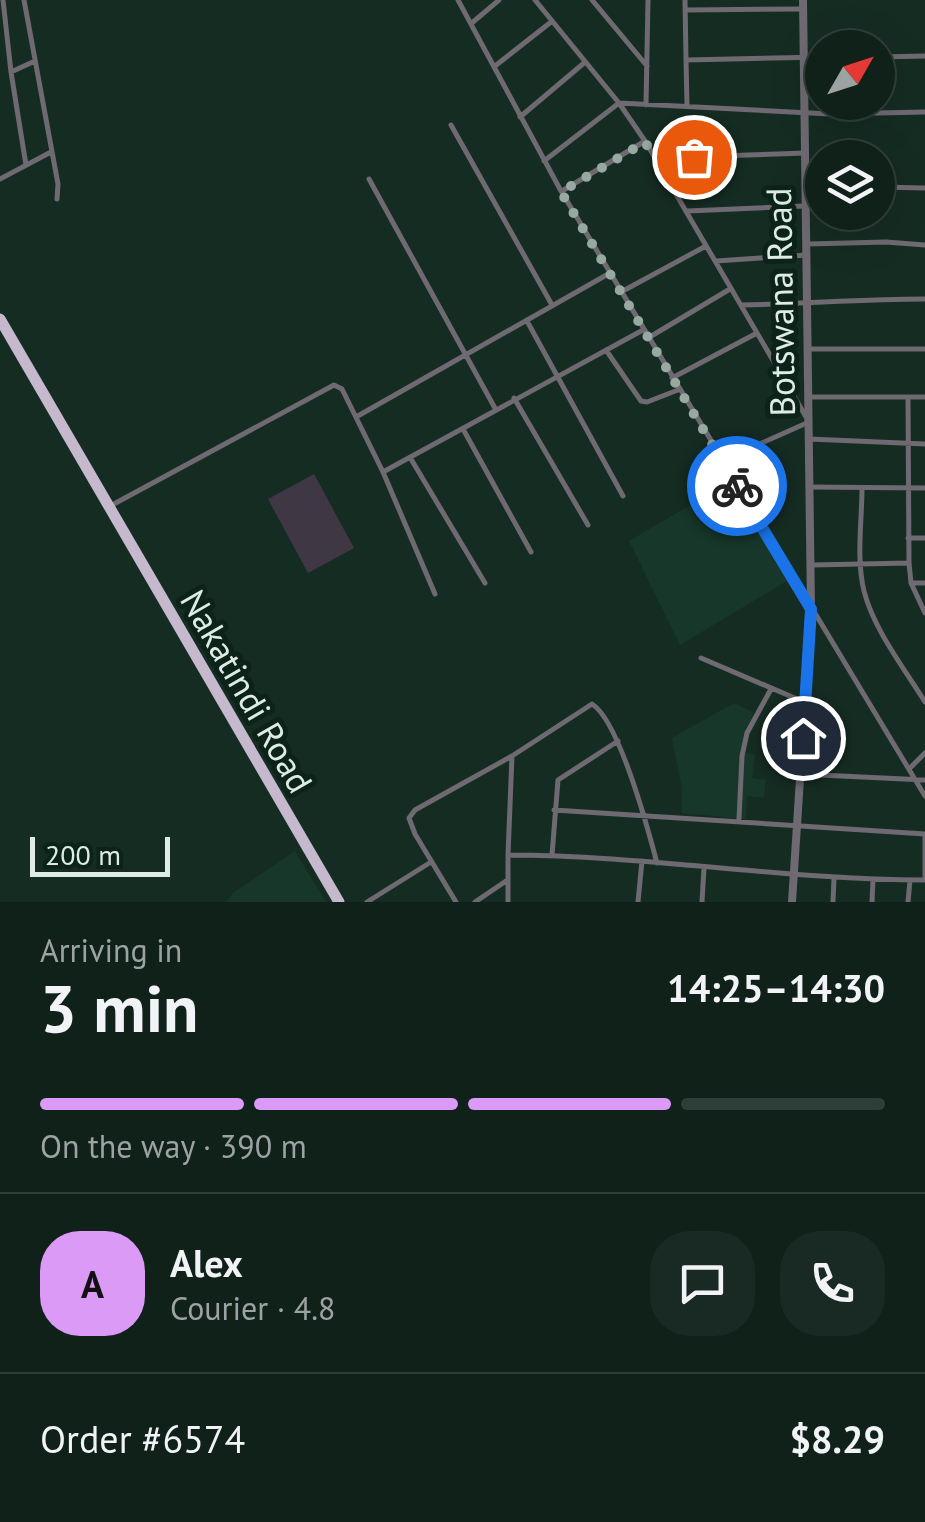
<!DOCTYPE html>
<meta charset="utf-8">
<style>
:root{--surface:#10211a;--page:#192923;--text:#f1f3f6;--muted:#9ca3a2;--line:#303e39;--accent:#db9af6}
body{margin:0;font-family:"PT Sans",sans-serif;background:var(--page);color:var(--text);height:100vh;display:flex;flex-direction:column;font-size:38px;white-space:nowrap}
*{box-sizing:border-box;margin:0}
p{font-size:32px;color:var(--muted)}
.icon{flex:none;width:55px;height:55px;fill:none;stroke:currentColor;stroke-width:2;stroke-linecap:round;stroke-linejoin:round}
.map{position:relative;height:902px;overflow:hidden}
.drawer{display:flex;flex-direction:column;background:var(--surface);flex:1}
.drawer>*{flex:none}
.needle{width:65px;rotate:51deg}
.controls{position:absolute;left:805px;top:30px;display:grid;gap:20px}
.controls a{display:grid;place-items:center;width:90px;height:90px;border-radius:50%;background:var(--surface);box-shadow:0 10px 40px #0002,0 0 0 2px var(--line);font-size:50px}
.scale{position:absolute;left:30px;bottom:25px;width:140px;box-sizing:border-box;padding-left:10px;border:5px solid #deece5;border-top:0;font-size:28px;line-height:35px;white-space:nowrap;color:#deece5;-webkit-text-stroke:8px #0b2319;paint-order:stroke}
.pin{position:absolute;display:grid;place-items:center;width:85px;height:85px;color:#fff;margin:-42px;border:5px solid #fff;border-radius:50%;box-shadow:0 2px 10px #0007}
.courier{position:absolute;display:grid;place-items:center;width:100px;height:100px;margin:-50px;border:8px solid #1a73e8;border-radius:50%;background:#fff;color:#222;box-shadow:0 2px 12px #0007}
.head em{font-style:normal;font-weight:700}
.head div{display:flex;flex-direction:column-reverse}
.head{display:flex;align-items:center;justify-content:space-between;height:170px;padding:0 40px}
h1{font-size:65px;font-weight:700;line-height:75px}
.bar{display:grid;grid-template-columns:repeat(4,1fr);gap:15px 10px;align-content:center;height:120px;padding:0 40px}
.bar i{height:12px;border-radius:8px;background:var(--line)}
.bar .active{background:var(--accent)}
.bar p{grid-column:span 4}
.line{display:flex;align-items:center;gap:25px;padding:0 40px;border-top:2px solid var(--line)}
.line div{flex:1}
.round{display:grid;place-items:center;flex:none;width:105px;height:105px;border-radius:40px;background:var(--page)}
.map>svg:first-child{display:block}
</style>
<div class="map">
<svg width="925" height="902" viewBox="0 0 925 902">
<rect width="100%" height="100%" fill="#152c23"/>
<!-- built -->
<path fill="#17372a" d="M728,483L787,581L680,645L629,541Z
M734,703L753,712L742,753L755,754L752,778L766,780L764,798L747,796L746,819L682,813V789L672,738Z
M295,851L326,902H226L233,893Z"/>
<!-- green -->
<path fill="#403745" d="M314,474L354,548L308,573L268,499Z"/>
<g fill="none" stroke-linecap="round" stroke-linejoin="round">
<!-- minor -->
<path stroke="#6f6972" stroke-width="5" d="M3,0L11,72L26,165
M24,0L58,184L57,199
M458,0L561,191L925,796
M535,0L619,103L645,141L809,422L755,446L726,468
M592,0L647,66
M685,0L686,60
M685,10L802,9
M473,22L499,0
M878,57L925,56
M495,66L551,22
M11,72L35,61
M646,105L648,0
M687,105L686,60L822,57
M520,117L584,63
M451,125L552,305
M655,158L806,153
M544,161L619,103L830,114L925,112
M0,179L51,152
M369,179L496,410
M807,187H822
M878,187L925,188
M562,191L645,141
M687,211L805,206
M808,244L886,242L925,245
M716,261L807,255
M621,292L706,246
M741,305C803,304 863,299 925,299
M527,321L623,496
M648,338L730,289
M808,349H925
M606,350L641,401L647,402L678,390
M672,378L757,333
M808,397H925
M908,397L909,563L911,583L925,613
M514,398L588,525
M356,417L610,273
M463,429L531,552
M809,439L925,444
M411,459L485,583
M383,472L643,330
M809,487L925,488
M862,488C862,521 856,558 864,591C874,630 904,668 925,702
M112,505L334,385L342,389L383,472L435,594
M908,538H925
M812,565L909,563
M911,583H925
M701,658L804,702
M910,768L925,753
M799,774L925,780
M554,810L925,834V880
M739,819L742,756L747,733L771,689
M508,855L512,756L592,704C619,721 648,829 657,863
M552,855L558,780L618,741
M367,902L431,862
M456,902L415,834L409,818L415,810L512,756
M475,902L506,881
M508,902V855C647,855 785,880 925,880
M638,902L642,861
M702,902L704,868
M833,902L834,878
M872,902L873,880
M908,902L910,880"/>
<!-- tertiary -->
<path stroke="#6f6972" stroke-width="8" d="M792,902L811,609L803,0"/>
<!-- trunk -->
<path stroke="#c6b8cd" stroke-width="11" d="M0,319L339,902"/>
</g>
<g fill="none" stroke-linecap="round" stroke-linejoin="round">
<!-- done -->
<path stroke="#98a9a1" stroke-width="10" stroke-dasharray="0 18" d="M694,157L655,158L645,142L561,192L737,486"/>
<!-- route -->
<path stroke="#1a73e8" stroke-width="12" d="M737,486L811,609L803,738"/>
</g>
<g text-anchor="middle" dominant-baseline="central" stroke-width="10" stroke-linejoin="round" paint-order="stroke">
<!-- street labels -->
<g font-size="35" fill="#deece5" stroke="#0b2319">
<text transform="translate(780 302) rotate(-91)">Botswana Road</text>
<text transform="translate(247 691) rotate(60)">Nakatindi Road</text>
</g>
</g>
</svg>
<div class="controls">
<a><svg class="needle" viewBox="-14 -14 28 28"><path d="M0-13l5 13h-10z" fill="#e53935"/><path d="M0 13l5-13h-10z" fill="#9ca3a2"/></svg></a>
<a><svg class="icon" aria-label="layers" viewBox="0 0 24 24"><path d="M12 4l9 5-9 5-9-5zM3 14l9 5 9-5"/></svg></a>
</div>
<div class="scale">200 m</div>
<div class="pin" style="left:694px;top:157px;background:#ea580c"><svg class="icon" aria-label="bag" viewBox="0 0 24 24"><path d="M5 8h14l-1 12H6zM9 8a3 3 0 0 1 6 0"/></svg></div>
<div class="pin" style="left:803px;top:738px;background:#1f2937"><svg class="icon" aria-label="home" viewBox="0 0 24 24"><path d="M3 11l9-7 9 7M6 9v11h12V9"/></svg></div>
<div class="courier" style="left:737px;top:486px"><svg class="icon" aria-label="bike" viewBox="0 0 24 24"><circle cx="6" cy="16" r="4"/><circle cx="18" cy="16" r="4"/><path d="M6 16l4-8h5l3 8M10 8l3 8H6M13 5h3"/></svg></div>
</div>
<section class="drawer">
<div class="head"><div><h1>3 min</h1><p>Arriving in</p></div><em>14:25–14:30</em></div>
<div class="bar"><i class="active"></i><i class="active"></i><i class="active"></i><i></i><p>On the way · 390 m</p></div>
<div class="line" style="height:180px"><b class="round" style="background:var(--accent);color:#111">A</b><div><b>Alex</b><p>Courier · 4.8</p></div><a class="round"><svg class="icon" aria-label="chat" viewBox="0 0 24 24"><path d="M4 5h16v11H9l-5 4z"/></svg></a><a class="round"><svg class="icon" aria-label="phone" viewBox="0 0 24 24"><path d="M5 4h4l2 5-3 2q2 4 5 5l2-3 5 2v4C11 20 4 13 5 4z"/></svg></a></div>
<div class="line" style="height:130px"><div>Order #6574</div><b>$8.29</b></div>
</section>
